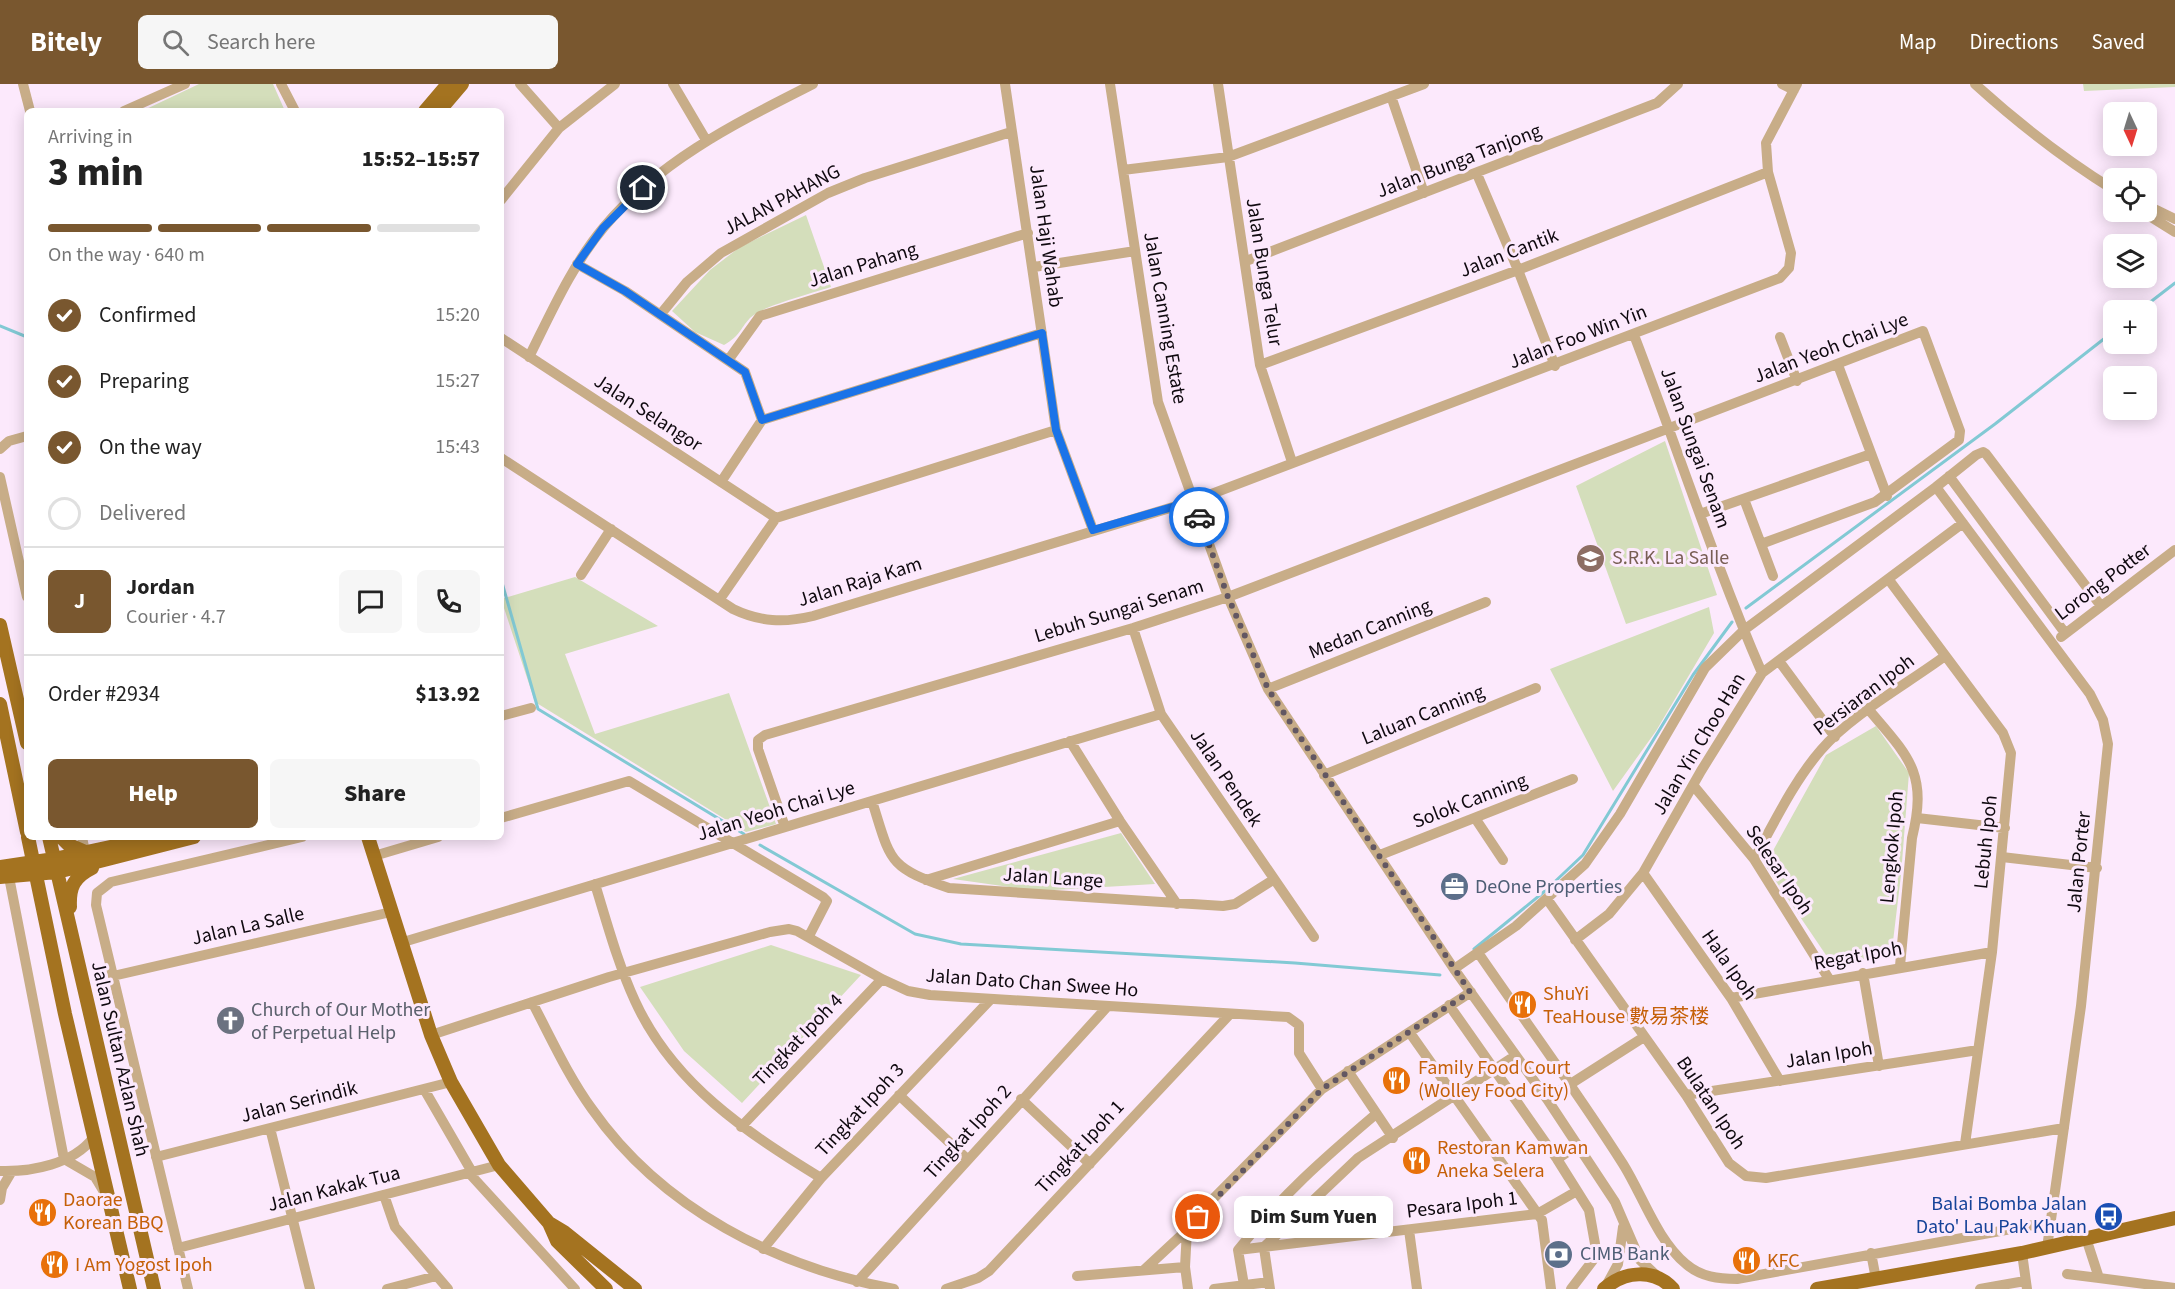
<!DOCTYPE html>
<meta charset="utf-8">
<style>
:root{--surface:#fff;--page:#f6f6f6;--text:#222;--muted:#767676;--line:#e0e0e0;--accent:#79572f}
body{margin:0;font-family:"Source Sans 3","Noto Sans SC",sans-serif;background:var(--page);color:var(--text);height:100vh;display:flex;flex-direction:column;font-size:22px;white-space:nowrap}
*{box-sizing:border-box;margin:0}
p{font-size:20px;color:var(--muted)}
.icon{flex:none;width:33px;height:33px;fill:none;stroke:currentColor;stroke-width:2;stroke-linecap:round;stroke-linejoin:round}
.map{position:relative;flex:1;overflow:hidden}
.details{position:absolute;left:24px;top:24px;width:480px;height:732px;display:flex;flex-direction:column;background:var(--surface);border-radius:9px;box-shadow:0 3px 15px #0003}
.details>*{flex:none}
.needle{width:39px;rotate:176deg}
.fabs{position:absolute;left:2103px;top:18px;display:grid;gap:12px}
.fabs a{display:grid;place-items:center;width:54px;height:54px;border-radius:9px;background:var(--surface);box-shadow:0 3px 15px #0003;font-size:30px}
.pin{position:absolute;display:grid;place-items:center;width:51px;height:51px;color:#fff;margin:-26px;border:3px solid #fff;border-radius:50%;box-shadow:0 2px 6px #0007}
.courier{position:absolute;display:grid;place-items:center;width:60px;height:60px;margin:-30px;border:4px solid #1a73e8;border-radius:50%;background:#fff;color:#222;box-shadow:0 2px 8px #0007}
.bubble{position:absolute;height:42px;border-radius:9px;background:var(--surface);box-shadow:0 3px 15px #0003;font-size:20px;font-weight:800;line-height:42px;text-align:center}
.head em{font-style:normal;font-weight:800}
.head div{display:flex;flex-direction:column-reverse}
.head{display:flex;align-items:center;justify-content:space-between;height:102px;padding:0 24px}
h1{font-size:39px;font-weight:800;line-height:45px}
.bar{display:grid;grid-template-columns:repeat(4,1fr);gap:9px 6px;align-content:center;height:72px;padding:0 24px}
.bar i{height:8px;border-radius:4px;background:var(--line)}
.bar .current{background:var(--accent)}
.bar p{grid-column:span 4}
.line{display:flex;align-items:center;gap:15px;padding:0 24px;border-top:2px solid var(--line)}
.line div{flex:1}
.round{display:grid;place-items:center;flex:none;width:63px;height:63px;border-radius:9px;background:var(--page)}
ol{padding:0 24px;list-style:none}
li{display:flex;align-items:center;gap:18px;height:66px}
li p{margin-inline-start:auto}
li .icon{padding:6px;border-radius:50%;background:var(--accent);color:#fff;stroke-width:4}
li:last-child{color:var(--muted)}
li i{width:33px;height:33px;border:3px solid var(--line);border-radius:50%}
.action{display:flex;gap:12px;margin-top:auto;padding:12px 24px}
.action a{flex:1;height:69px;border-radius:9px;background:var(--accent);color:#fff;font-size:24px;font-weight:800;line-height:69px;text-align:center}
.action a+a{background:var(--page);color:var(--text)}
header{display:flex;align-items:center;gap:36px;box-sizing:border-box;height:84px;padding:0 30px;background:var(--accent);color:#fff}
header strong{font-size:28px}
nav{display:flex;gap:33px;margin-inline-start:auto;font-size:21px}
.search{width:420px;height:54px;background:var(--page);display:flex;align-items:center;gap:15px;box-sizing:border-box;padding:0 21px;border-radius:9px;color:var(--muted);font-size:22px}
.map>svg:first-child{display:block}
</style>
<header>
<strong>Bitely</strong>
<div class="search"><svg class="icon" aria-label="search" viewBox="0 0 24 24"><circle cx="10" cy="10" r="6"/><path d="M15 15l6 6"/></svg>Search here</div>
<nav><a>Map</a><a>Directions</a><a>Saved</a></nav>
</header>
<div class="map">
<svg width="2175" height="1205" viewBox="0 0 2175 1205">
<rect width="100%" height="100%" fill="#fce9fc"/>
<!-- green -->
<path fill="#d4debb" d="M199,0H273L285,27H142Z
M2083,0H2175V3L2084,7Z
M806,131L831,203C813,209 762,222 750,234C739,246 741,251 724,261L695,248L672,227L710,186L740,163Z
M1665,357L1717,511L1626,540L1576,402Z
M575,493L658,542L565,570L595,650L729,609L776,740L746,748L535,618L501,515Z
M1709,523L1714,549L1656,647L1613,707L1550,585Z
M1876,642L1909,689L1901,791L1891,874L1830,877L1765,781L1826,671Z
M1121,749L1155,800L1037,807L953,795Z
M771,861L861,891L742,1019L684,967L640,903Z"/>
<g fill="none" stroke-linecap="round" stroke-linejoin="round">
<!-- stream -->
<path stroke="#82c9d4" stroke-width="3" d="M2140,226L2175,199
M0,242L27,253
M501,495L538,625L744,750
M1746,524L1995,340L2114,247
M760,761L915,850L961,860L1295,879L1440,891
M1474,865L1545,807L1583,771L1693,591L1732,538"/>
<!-- minor -->
<path stroke="#c8ad88" stroke-width="10" d="M23,0L30,27
M281,0L295,27
M520,0L559,44
M673,0L706,56
M1005,0L1056,346L1093,446
M1110,0L1158,318L1228,513L1268,605L1454,885L1547,1015L1615,1118L1640,1176L1657,1192
M1218,0L1260,281L1292,378
M1782,0L1794,6
M1975,0C2019,40 2064,75 2114,106
M1391,12L1424,109
M124,27L185,0
M1123,86L1228,73L1424,0
M1477,90L1518,186L1555,282
M501,116L559,44L615,0
M2146,121L2175,135
M2143,128L2175,148
M1246,177L1657,19L1678,0
M577,180L625,207L745,288L762,336
M1034,183L1135,167
M660,231L687,198L721,169L828,109L865,94L1011,48
M1634,251C1677,363 1714,478 1762,589
M1780,253L1797,297
M501,254L776,434
M529,273C551,229 572,181 604,143C660,76 736,39 813,0
M729,275L760,232L1028,149
M1260,281L1518,186L1768,88
M1838,281L1887,412
M0,365L9,357L27,352
M501,374L733,525C760,538 784,539 813,532L1193,417L1780,194L1789,184L1791,169L1768,88L1766,59L1797,0
M1949,392L2065,549
M0,393L27,513
M721,398L762,336L1042,249
M1936,403L1976,371L1983,368L1986,370L2101,522
M1744,415L1773,492
M1700,430L1871,370
M581,491L611,445
M1889,496L2003,649L2011,669L1992,868L1965,1060
M720,515L776,434L1056,346
M1133,544L1161,630L1314,853
M2061,553L2175,466
M1779,577L1835,653
M1268,605L1486,518
M1869,626C1909,673 1928,689 1912,754L1900,882
M501,632L531,624
M1070,657L1120,737L1177,820
M1324,691L1536,604
M1693,701L1754,775L1829,895
M872,717C891,777 887,783 949,804L1223,822L1235,820L1273,796
M501,734L629,697L823,813L827,817L809,852
M1475,734L1503,776
M1917,734L2005,744
M785,743L758,665V656L765,651L1133,544L1228,513L1923,247L1960,347L1959,356L1875,418L1761,460
M82,753L85,768
M1380,771L1573,695
M374,772L438,753
M2002,773L2097,784
M1754,775C1774,739 1794,697 1821,666C1851,631 1907,600 1945,572
M1643,789L1731,914L1780,997
M9,793L64,1075
M926,796L1120,737
M595,800C607,839 618,880 635,917C673,1000 746,1048 821,1094
M1547,815L1686,1011L1729,1079L1746,1092L1766,1094L2064,1044
M1575,856L1609,830L1643,789L1701,687L1762,589L1963,439
M400,859L1161,630
M1479,870C1527,940 1578,1009 1623,1080C1643,1112 1657,1156 1686,1180C1701,1193 1719,1195 1737,1195L2050,1138
M1454,885L1516,842L1585,780L1620,730L1705,584L1744,546L1936,403L2090,610L2103,636L2108,660L2081,922L2047,1164
M1863,889L1879,982
M113,892L391,828
M1731,914L1992,868
M532,918C551,954 568,992 592,1025C662,1125 777,1183 894,1205
M1449,921L1557,1075L1589,1126L1597,1171L1571,1205
M1410,949L1542,1136L1551,1205
M431,951L609,893L770,848L789,845L797,847L882,895L908,907L930,911L1288,933L1299,941V969L1322,1005
M1348,987L1393,1054
M424,1005L472,1088
M899,1011L967,1075
M1686,1011L1978,966
M1021,1015L1090,1080
M1547,1015L1644,953
M741,1043L882,895
M270,1044L310,1205
M156,1073L451,998
M64,1075L95,1093L104,1108
M1557,1075L1578,1061
M0,1087C32,1088 73,1080 93,1054
M469,1089L575,1205
M384,1111L395,1143L448,1205
M0,1116L2,1104L12,1087
M1409,1146L1417,1205
M2086,1154L2099,1194L2175,1204
M1264,1163L1358,1074L1515,972
M178,1164L499,1081
M1264,1164L1270,1205
M763,1165L821,1094L990,916
M1238,1166L1537,1130L1577,1107
M1871,1169L1876,1195
M2022,1169L2027,1205
M1144,1186L1187,1146
M2067,1190L2099,1194
M1077,1192L1185,1183
M857,1198L1107,923
M1244,1201L1238,1166C1281,1112 1323,1075 1376,1030
M1606,1202L1618,1180L1623,1143
M188,1205L96,821L97,809L111,798L302,753
M387,1205L436,1192
M946,1205L978,1194L989,1187L1230,930
M1188,1205L1185,1183L1187,1146L1208,1120L1322,1005L1471,908
M1214,1205L1269,1198
M1980,1205L2025,1197"/>
<!-- major -->
<path stroke="#a47320" stroke-width="14" d="M425,27L448,0
M439,27L462,0
M0,541L27,659
M0,620L27,748
M28,753L65,930L130,1205
M49,753L154,1205
M61,753L69,761L85,768
M368,753L431,951L451,998L499,1081L549,1139L557,1157L606,1205
M0,783L54,775L157,753
M0,793L57,788L194,753
M70,823C69,803 74,793 92,784
M549,1139L564,1148L635,1205
M1604,1205C1624,1187 1654,1184 1673,1205
M1817,1205L2022,1169L2175,1134"/>
</g>
<g fill="none" stroke-linecap="round" stroke-linejoin="round">
<!-- done -->
<path stroke="#625762" stroke-width="6" stroke-dasharray="0 10.8" d="M1198,1133L1322,1005L1470,908L1268,605L1228,513L1199,433"/>
<!-- route -->
<path stroke="#1a73e8" stroke-width="8" d="M643,104L603,144L577,180L625,207L745,288L762,336L1042,249L1056,346L1093,446L1193,417L1199,433"/>
</g>
<!-- icons -->
<defs>
<symbol id="school-disc" viewBox="-11 -11 22 22"><circle r="9.5" fill="#8d6e63" stroke="#fce9fc"/><path d="M0-5L7-2L0 1L-7-2ZM-4 1L0 2.5L4 1V4Q0 6-4 4Z" fill="#fff"/></symbol>
<symbol id="office-disc" viewBox="-11 -11 22 22"><circle r="9.5" fill="#5c6f8a" stroke="#fce9fc"/><path d="M-6-3h4V-5.5h4V-3h4V5H-6ZM-1-4.5V-3h2v-1.5ZM-6 0V1H6V0Z" fill="#fff"/></symbol>
<symbol id="restaurant-disc" viewBox="-11 -11 22 22"><circle r="9.5" fill="#e8710a" stroke="#fce9fc"/><path d="M-5-6h1v4h1v-4h1v4h1v-4h1v5L-1.5 .5V6h-2V.5L-5-1ZM5-6V6H3V1.5H1.5Q1.5-4 5-6Z" fill="#fff"/></symbol>
<symbol id="church-disc" viewBox="-11 -11 22 22"><circle r="9.5" fill="#6b7280" stroke="#fce9fc"/><path d="M-1.2-6h2.4v3.5h3.3v2.4h-3.3V6h-2.4V-.1h-3.3v-2.4h3.3Z" fill="#fff"/></symbol>
<symbol id="bus-disc" viewBox="-11 -11 22 22"><circle r="9.5" fill="#1a4fb4" stroke="#fce9fc"/><path d="M-5-6H5V4H4V6H2V4H-2V6H-4V4H-5ZM-3.5-4V0h7V-4ZM-3.5 1.2v1.5H-2V1.2ZM2 1.2v1.5H3.5V1.2Z" fill="#fff"/></symbol>
<symbol id="bank-disc" viewBox="-11 -11 22 22"><circle r="9.5" fill="#5c6f8a" stroke="#fce9fc"/><path d="M-6-4H6V4H-6ZM0-2.3a2.3 2.3 0 1 0 0 4.6a2.3 2.3 0 1 0 0-4.6Z" fill="#fff"/></symbol>
</defs>
<g fill-rule="evenodd">
<use href="#school-disc" x="1574" y="458" width="33" height="33"/>
<use href="#office-disc" x="1438" y="786" width="33" height="33"/>
<use href="#restaurant-disc" x="1506" y="904" width="33" height="33"/>
<use href="#church-disc" x="214" y="920" width="33" height="33"/>
<use href="#restaurant-disc" x="1380" y="980" width="33" height="33"/>
<use href="#restaurant-disc" x="1400" y="1060" width="33" height="33"/>
<use href="#restaurant-disc" x="26" y="1112" width="33" height="33"/>
<use href="#bus-disc" x="2092" y="1116" width="33" height="33"/>
<use href="#bank-disc" x="1542" y="1154" width="33" height="33"/>
<use href="#restaurant-disc" x="1730" y="1160" width="33" height="33"/>
<use href="#restaurant-disc" x="38" y="1164" width="33" height="33"/>
</g>
<g text-anchor="middle" dominant-baseline="central" stroke-width="6" stroke-linejoin="round" paint-order="stroke">
<!-- street labels -->
<g font-size="20" fill="#0f090f" stroke="#fce9fc">
<text transform="translate(1459 77) rotate(-21)">Jalan Bunga Tanjong</text>
<text transform="translate(782 116) rotate(-28)">JALAN PAHANG</text>
<text transform="translate(1046 152) rotate(82)">Jalan Haji Wahab</text>
<text transform="translate(1509 169) rotate(-21)">Jalan Cantik</text>
<text transform="translate(863 181) rotate(-17)">Jalan Pahang</text>
<text transform="translate(1264 188) rotate(81)">Jalan Bunga Telur</text>
<text transform="translate(1165 234) rotate(80)">Jalan Canning Estate</text>
<text transform="translate(1578 253) rotate(-21)">Jalan Foo Win Yin</text>
<text transform="translate(1831 264) rotate(-21)">Jalan Yeoh Chai Lye</text>
<text transform="translate(648 329) rotate(33)">Jalan Selangor</text>
<text transform="translate(1695 364) rotate(70)">Jalan Sungai Senam</text>
<text transform="translate(860 498) rotate(-17)">Jalan Raja Kam</text>
<text transform="translate(2103 498) rotate(-37)">Lorong Potter</text>
<text transform="translate(1119 527) rotate(-17)">Lebuh Sungai Senam</text>
<text transform="translate(1370 545) rotate(-22)">Medan Canning</text>
<text transform="translate(1864 611) rotate(-37)">Persiaran Ipoh</text>
<text transform="translate(1423 631) rotate(-22)">Laluan Canning</text>
<text transform="translate(1699 660) rotate(-59)">Jalan Yin Choo Han</text>
<text transform="translate(1226 694) rotate(56)">Jalan Pendek</text>
<text transform="translate(1470 717) rotate(-21)">Solok Canning</text>
<text transform="translate(776 727) rotate(-17)">Jalan Yeoh Chai Lye</text>
<text transform="translate(1986 758) rotate(-84)">Lebuh Ipoh</text>
<text transform="translate(1892 763) rotate(-85)">Lengkok Ipoh</text>
<text transform="translate(2079 778) rotate(-84)">Jalan Porter</text>
<text transform="translate(1779 786) rotate(56)">Selesar Ipoh</text>
<text transform="translate(1053 794) rotate(4)">Jalan Lange</text>
<text transform="translate(248 842) rotate(-13)">Jalan La Salle</text>
<text transform="translate(1858 872) rotate(-10)">Regat Ipoh</text>
<text transform="translate(1729 881) rotate(55)">Hala Ipoh</text>
<text transform="translate(1032 899) rotate(4)">Jalan Dato Chan Swee Ho</text>
<text transform="translate(798 956) rotate(-46)">Tingkat Ipoh 4</text>
<text transform="translate(1829 971) rotate(-9)">Jalan Ipoh</text>
<text transform="translate(120 975) rotate(77)">Jalan Sultan Azlan Shah</text>
<text transform="translate(299 1018) rotate(-14)">Jalan Serindik</text>
<text transform="translate(1711 1019) rotate(56)">Bulatan Ipoh</text>
<text transform="translate(860 1026) rotate(-47)">Tingkat Ipoh 3</text>
<text transform="translate(968 1048) rotate(-48)">Tingkat Ipoh 2</text>
<text transform="translate(1080 1063) rotate(-47)">Tingkat Ipoh 1</text>
<text transform="translate(334 1105) rotate(-14)">Jalan Kakak Tua</text>
<text transform="translate(1462 1121) rotate(-7)">Pesara Ipoh 1</text>
</g>
<!-- education labels -->
<g font-size="20" fill="#785e54" stroke="#fce9fc" text-anchor="start">
<text x="1612" y="474">S.R.K. La Salle</text>
</g>
<!-- service labels -->
<g font-size="20" fill="#4e5e75" stroke="#fce9fc" text-anchor="start">
<text x="1475" y="803">DeOne Properties</text>
<text x="1580" y="1170">CIMB Bank</text>
</g>
<!-- food labels -->
<g font-size="20" fill="#c56008" stroke="#fce9fc" text-anchor="start">
<text x="1543" y="910">ShuYi<tspan x="1543" dy="23">TeaHouse 數易茶楼</tspan></text>
<text x="1418" y="984">Family Food Court<tspan x="1418" dy="23">(Wolley Food City)</tspan></text>
<text x="1437" y="1064">Restoran Kamwan<tspan x="1437" dy="23">Aneka Selera</tspan></text>
<text x="63" y="1116">Daorae<tspan x="63" dy="23">Korean BBQ</tspan></text>
<text x="1767" y="1177">KFC</text>
<text x="75" y="1181">I Am Yogost Ipoh</text>
</g>
<!-- worship labels -->
<g font-size="20" fill="#5b616d" stroke="#fce9fc" text-anchor="start">
<text x="251" y="926">Church of Our Mother<tspan x="251" dy="23">of Perpetual Help</tspan></text>
</g>
<!-- transit labels -->
<g font-size="20" fill="#164399" stroke="#fce9fc" text-anchor="end">
<text x="2087" y="1120">Balai Bomba Jalan<tspan x="2087" dy="23">Dato' Lau Pak Khuan</tspan></text>
</g>
</g>
</svg>
<div class="fabs">
<a><svg class="needle" viewBox="-14 -14 28 28"><path d="M0-13l5 13h-10z" fill="#e53935"/><path d="M0 13l5-13h-10z" fill="#767676"/></svg></a>
<a><svg class="icon" aria-label="locate" viewBox="0 0 24 24"><circle cx="12" cy="12" r="6"/><path d="M12 2v4M12 18v4M2 12h4M18 12h4"/></svg></a>
<a><svg class="icon" aria-label="layers" viewBox="0 0 24 24"><path d="M12 4l9 5-9 5-9-5zM3 14l9 5 9-5"/></svg></a>
<a>+</a>
<a>−</a>
</div>
<div class="pin" style="left:1198px;top:1133px;background:#ea580c"><svg class="icon" aria-label="bag" viewBox="0 0 24 24"><path d="M5 8h14l-1 12H6zM9 8a3 3 0 0 1 6 0"/></svg></div>
<div class="pin" style="left:643px;top:104px;background:#1f2937"><svg class="icon" aria-label="home" viewBox="0 0 24 24"><path d="M3 11l9-7 9 7M6 9v11h12V9"/></svg></div>
<div class="courier" style="left:1199px;top:433px"><svg class="icon" aria-label="car" viewBox="0 0 24 24"><path d="M5 17H2v-5l4-1 3-4h7l3 4 3 1v5h-3M9 17h6M6 11h13"/><circle cx="7" cy="17" r="2"/><circle cx="17" cy="17" r="2"/></svg></div>
<div class="bubble" style="left:1234px;top:1112px;width:159px">Dim Sum Yuen</div>
<section class="details">
<div class="head"><div><h1>3 min</h1><p>Arriving in</p></div><em>15:52–15:57</em></div>
<div class="bar"><i class="current"></i><i class="current"></i><i class="current"></i><i></i><p>On the way · 640 m</p></div>
<ol>
<li><svg class="icon" aria-label="check" viewBox="0 0 24 24"><path d="M5 12l5 5 9-10"/></svg>Confirmed<p>15:20</p></li>
<li><svg class="icon" aria-label="check" viewBox="0 0 24 24"><path d="M5 12l5 5 9-10"/></svg>Preparing<p>15:27</p></li>
<li><svg class="icon" aria-label="check" viewBox="0 0 24 24"><path d="M5 12l5 5 9-10"/></svg>On the way<p>15:43</p></li>
<li><i></i>Delivered</li>
</ol>
<div class="line" style="height:108px"><b class="round" style="background:var(--accent);color:#fff">J</b><div><b>Jordan</b><p>Courier · 4.7</p></div><a class="round"><svg class="icon" aria-label="chat" viewBox="0 0 24 24"><path d="M4 5h16v11H9l-5 4z"/></svg></a><a class="round"><svg class="icon" aria-label="phone" viewBox="0 0 24 24"><path d="M5 4h4l2 5-3 2q2 4 5 5l2-3 5 2v4C11 20 4 13 5 4z"/></svg></a></div>
<div class="line" style="height:78px"><div>Order #2934</div><b>$13.92</b></div>
<div class="action"><a>Help</a><a>Share</a></div>
</section>
</div>
